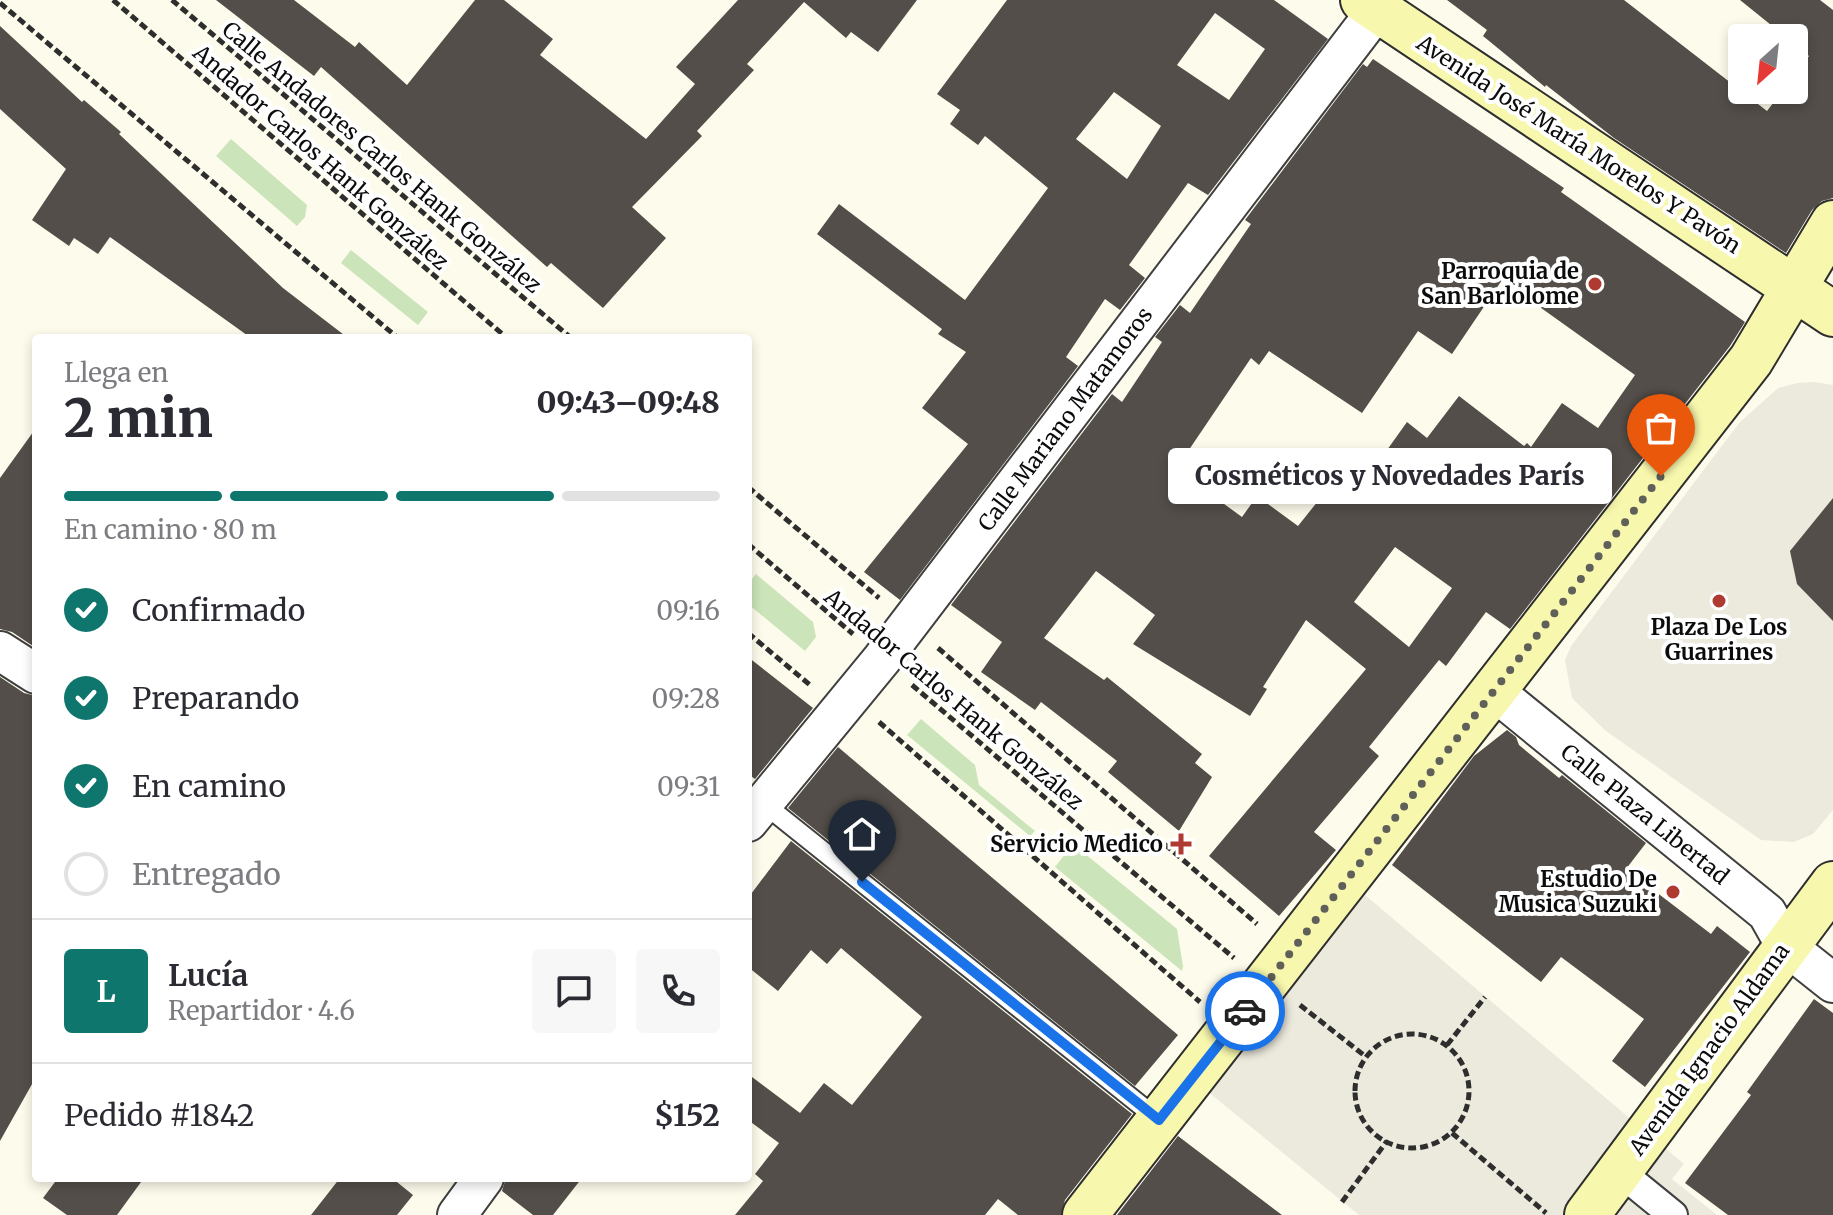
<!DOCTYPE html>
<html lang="es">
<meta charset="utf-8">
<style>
:root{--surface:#fff;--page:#f7f7f7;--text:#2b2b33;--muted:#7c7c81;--line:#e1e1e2;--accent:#0f766e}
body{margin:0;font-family:Merriweather,serif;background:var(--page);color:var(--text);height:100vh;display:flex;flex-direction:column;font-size:30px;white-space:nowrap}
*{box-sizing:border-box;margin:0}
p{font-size:26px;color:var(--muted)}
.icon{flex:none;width:44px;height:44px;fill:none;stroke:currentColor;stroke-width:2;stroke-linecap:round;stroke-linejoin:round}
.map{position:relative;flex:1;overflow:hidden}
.side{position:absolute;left:32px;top:334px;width:720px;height:848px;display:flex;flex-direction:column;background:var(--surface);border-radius:8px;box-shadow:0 4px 12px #0003}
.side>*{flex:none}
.needle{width:52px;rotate:207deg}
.controls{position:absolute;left:1728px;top:24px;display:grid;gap:16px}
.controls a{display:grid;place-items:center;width:80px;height:80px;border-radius:8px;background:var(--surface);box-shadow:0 4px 12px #0003;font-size:40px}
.pin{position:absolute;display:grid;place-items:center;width:68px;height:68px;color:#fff;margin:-82px -34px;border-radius:50% 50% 50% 0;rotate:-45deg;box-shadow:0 0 8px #0007}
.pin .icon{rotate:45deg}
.courier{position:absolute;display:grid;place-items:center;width:80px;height:80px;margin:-40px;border:6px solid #1a73e8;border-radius:50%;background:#fff;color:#222;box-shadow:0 2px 10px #0007}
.bubble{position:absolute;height:56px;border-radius:8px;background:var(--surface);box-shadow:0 4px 12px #0003;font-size:26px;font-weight:800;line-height:56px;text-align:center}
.head em{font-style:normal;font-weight:800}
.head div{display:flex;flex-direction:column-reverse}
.head{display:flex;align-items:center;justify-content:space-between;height:136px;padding:0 32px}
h1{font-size:52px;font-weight:800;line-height:60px}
.bar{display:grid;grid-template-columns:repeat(4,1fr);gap:12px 8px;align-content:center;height:96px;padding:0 32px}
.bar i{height:10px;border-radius:6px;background:var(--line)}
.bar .current{background:var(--accent)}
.bar p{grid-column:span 4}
.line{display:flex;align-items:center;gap:20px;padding:0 32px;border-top:2px solid var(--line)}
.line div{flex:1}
.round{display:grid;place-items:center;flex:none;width:84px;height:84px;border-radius:8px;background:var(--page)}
ol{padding:0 32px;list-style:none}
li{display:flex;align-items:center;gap:24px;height:88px}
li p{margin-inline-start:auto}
li .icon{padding:8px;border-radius:50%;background:var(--accent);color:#fff;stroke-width:4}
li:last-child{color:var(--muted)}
li i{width:44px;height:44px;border:4px solid var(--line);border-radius:50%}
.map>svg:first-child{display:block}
</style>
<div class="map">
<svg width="1833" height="1215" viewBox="0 0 1833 1215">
<rect width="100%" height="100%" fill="#fdfcec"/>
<!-- green -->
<path fill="#cbe4b9" d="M231,139L307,205L305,217L297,226L216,156Z
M351,250L428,312L418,325L341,263Z
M756,574L813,622L816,637L805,651L748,604V584Z
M921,719L975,765L979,785L1035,831L1030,836L907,735Z
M1073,844L1177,929L1183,966L1182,971L1055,867Z"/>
<!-- plaza -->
<path fill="#eceadd" d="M1815,382L1833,385V810L1813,834L1794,842L1761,840L1606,731L1572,698L1565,660L1571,646L1739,423L1778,388L1797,383Z
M1365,895L1684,1164L1672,1179L1717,1215H1359L1207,1091Z"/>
<!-- building -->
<path fill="#534e49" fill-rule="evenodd" d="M216,0H294L355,47L359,42L407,85L475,0H504L553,39L540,55L646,139L695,84L676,67L738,0H917L878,52L851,32L846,38L804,2L747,64L754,70L697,131L702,136L632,207L666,238L603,308L551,263L547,267L321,67L314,76Z
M1007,0H1274L1328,39L1208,195L1188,183L1129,265L1145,278L1120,310L1105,299L1066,357L1078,366L900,600L864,572L968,444L922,408L966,352L938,334L942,329L817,234L839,204L965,300L1048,188L985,136L978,145L950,124L960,110L937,94ZM1215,13L1265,49L1229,100L1177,65ZM1114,92L1161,126L1127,179L1076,139Z
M1447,0H1624L1767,111L1783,90H1794V76L1809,56L1794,44V38H1787L1740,0H1820L1833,10V198L1822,201L1812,210L1786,253L1614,138L1546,85L1545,87L1483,36L1487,30Z
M0,26L82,102L84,100L121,132L119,134L283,288L348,338H251L110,237L98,254L74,238L69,246L32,220L66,169L0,109Z
M1373,59L1564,188L1561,192L1745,322L1730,346L1510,629L1486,612L1446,666L1439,660L1369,747L1379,756L1314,832L1336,850L1279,916L1209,856L1366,669L1306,620L1263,687L1267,689L1250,716L1133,644L1155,615L1096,571L1044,638L1104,680L1107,677L1202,754L1195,763L1212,777L1179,831L1108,772L1117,761L1041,702L1035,710L981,672L1002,642L951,605L1112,394L1122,402L1162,342L1155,337L1180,305L1190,313L1251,224L1245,220L1363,64L1367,67ZM1502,280L1635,375L1598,428L1562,403L1531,447L1527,443L1524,446L1459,396L1427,438L1407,422L1357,492L1340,481L1327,500L1322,496L1298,526L1257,496L1242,517L1176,469L1251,358L1259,365L1269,351L1362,413L1418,331L1452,354ZM1395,547L1452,588L1409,647L1354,602Z
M36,428V648L12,632L0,629V478Z
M1833,498V621L1797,584L1790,551Z
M748,657L813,708L755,779L748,774Z
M0,677L24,693L36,696V1077L0,1141Z
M1507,730L1516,737L1519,745L1559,778L1562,775L1646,843L1626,869L1711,934L1717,926L1750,952L1645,1087L1612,1061L1644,1019L1561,957L1541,982L1392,865L1474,756Z
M838,747L1178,1035L1135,1086L788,808Z
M791,841L1132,1114L1065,1200L1061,1215H1018L998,1199L985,1215H735L763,1181L755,1174L779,1143L748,1120V1074L800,1113L824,1083L852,1105L922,1017L841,948L827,964L811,950L778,991L748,967V898Z
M1814,999L1833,1013V1215H1728L1685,1183L1751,1095L1747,1092Z
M1178,1136L1282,1215H1117Z
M58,1178H144L117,1215H67L43,1198Z
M340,1178H392L413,1195L397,1215H311Z
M506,1178H582L553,1215H533L502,1191Z"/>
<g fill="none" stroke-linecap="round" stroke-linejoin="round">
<defs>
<path id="service" d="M763,803L1159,1120"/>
<path id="pedestrian" d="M1619,1171L1673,1215"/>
<path id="minor" d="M0,651L36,674
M1494,691L1767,913L1785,945L1833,983
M748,822L882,659L1377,10
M457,1215L484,1178"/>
<path id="secondary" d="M1363,0L1833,314
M1085,1215L1751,360L1833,223
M1587,1215L1833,884"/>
</defs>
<!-- service casing -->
<use href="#service" stroke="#3f3f3f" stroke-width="22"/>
<!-- pedestrian casing -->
<use href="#pedestrian" stroke="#3f3f3f" stroke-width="32"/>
<!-- minor casing -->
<use href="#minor" stroke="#3f3f3f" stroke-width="42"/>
<!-- secondary casing -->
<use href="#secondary" stroke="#2e2e2e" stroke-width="48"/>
<!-- path -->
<path stroke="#2e2e2e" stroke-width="5" stroke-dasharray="8 4" stroke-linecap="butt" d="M113,0L507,338
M172,0L571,338
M0,3L398,338
M748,487L879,598
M748,544L853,634
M748,633L810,685
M938,648L1257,924
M912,685L1234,958
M879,722L1200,1002
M1300,1005L1365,1056
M1355 1091a57 57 0 1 1 114 0a57 57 0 1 1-114 0Z
M1447,1045L1485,997
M1452,1133L1546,1213
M1342,1202L1387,1141"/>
<!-- service -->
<use href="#service" stroke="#fff" stroke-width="18"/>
<!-- pedestrian -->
<use href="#pedestrian" stroke="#fff" stroke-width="28"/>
<!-- minor -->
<use href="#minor" stroke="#fff" stroke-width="38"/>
<!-- secondary -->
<use href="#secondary" stroke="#f7f7ad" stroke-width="44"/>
</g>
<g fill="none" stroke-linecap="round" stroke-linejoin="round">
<!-- done -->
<path stroke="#60605a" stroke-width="8" stroke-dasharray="0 14.4" d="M1245,1011L1661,476"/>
<!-- route -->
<path stroke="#1a73e8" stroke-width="10" d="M862,882L1159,1120L1245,1011"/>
</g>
<!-- markers -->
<g fill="#ae3a32" stroke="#fff" stroke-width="3">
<circle cx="1595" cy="284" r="8"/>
<circle cx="1719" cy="601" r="8"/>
<path d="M1177 832h8v8h8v8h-8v8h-8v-8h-8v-8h8z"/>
<circle cx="1673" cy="892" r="8"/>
</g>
<g text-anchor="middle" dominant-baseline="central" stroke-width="8" stroke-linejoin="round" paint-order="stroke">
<!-- street labels -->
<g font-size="22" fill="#0c0c0c" stroke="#fff">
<text transform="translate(1579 144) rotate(33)">Avenida José María Morelos Y Pavón</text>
<text transform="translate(321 157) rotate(41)">Andador Carlos Hank González</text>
<text transform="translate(382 157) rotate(40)">Calle Andadores Carlos Hank González</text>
<text transform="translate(1065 419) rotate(-53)">Calle Mariano Matamoros</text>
<text transform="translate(954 699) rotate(40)">Andador Carlos Hank González</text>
<text transform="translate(1645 814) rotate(39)">Calle Plaza Libertad</text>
<text transform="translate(1709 1049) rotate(-54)">Avenida Ignacio Aldama</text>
</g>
<!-- poi labels -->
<g font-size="22" font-weight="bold" fill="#0c0c0c" stroke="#fff" text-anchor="end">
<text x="1579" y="271">Parroquia de<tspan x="1579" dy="25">San Barlolome</tspan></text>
<text x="1719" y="627" text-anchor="middle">Plaza De Los<tspan x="1719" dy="25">Guarrines</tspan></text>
<text x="1163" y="844">Servicio Medico</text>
<text x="1657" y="879">Estudio De<tspan x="1657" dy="25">Musica Suzuki</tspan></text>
</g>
</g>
</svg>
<div class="controls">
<a><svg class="needle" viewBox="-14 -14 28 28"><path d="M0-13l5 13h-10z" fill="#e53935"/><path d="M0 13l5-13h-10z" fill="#7c7c81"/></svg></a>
</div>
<div class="pin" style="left:1661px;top:476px;background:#ea580c"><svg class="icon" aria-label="bag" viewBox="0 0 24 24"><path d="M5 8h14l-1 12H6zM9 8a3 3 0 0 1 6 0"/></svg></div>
<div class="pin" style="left:862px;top:882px;background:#1f2937"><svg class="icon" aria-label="home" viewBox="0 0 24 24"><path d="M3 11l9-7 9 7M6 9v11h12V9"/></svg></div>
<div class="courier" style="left:1245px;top:1011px"><svg class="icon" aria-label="car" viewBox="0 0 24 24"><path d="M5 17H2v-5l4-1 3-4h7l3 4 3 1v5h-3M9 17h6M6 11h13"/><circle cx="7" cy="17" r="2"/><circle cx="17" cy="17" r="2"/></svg></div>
<div class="bubble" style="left:1168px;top:448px;width:444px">Cosméticos y Novedades París</div>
<section class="side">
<div class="head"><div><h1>2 min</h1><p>Llega en</p></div><em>09:43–09:48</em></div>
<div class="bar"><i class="current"></i><i class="current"></i><i class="current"></i><i></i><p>En camino · 80 m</p></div>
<ol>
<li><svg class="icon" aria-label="check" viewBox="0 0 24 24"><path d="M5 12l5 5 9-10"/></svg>Confirmado<p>09:16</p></li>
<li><svg class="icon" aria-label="check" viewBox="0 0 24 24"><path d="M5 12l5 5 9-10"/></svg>Preparando<p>09:28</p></li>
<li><svg class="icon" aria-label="check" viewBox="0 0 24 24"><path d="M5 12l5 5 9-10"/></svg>En camino<p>09:31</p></li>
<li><i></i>Entregado</li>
</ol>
<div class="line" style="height:144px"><b class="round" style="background:var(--accent);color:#fff">L</b><div><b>Lucía</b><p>Repartidor · 4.6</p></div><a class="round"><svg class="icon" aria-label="chat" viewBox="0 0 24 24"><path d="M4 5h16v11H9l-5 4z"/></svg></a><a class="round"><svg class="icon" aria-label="phone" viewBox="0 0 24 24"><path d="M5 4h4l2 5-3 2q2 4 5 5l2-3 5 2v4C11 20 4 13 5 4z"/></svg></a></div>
<div class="line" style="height:104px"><div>Pedido #1842</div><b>$152</b></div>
</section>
</div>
